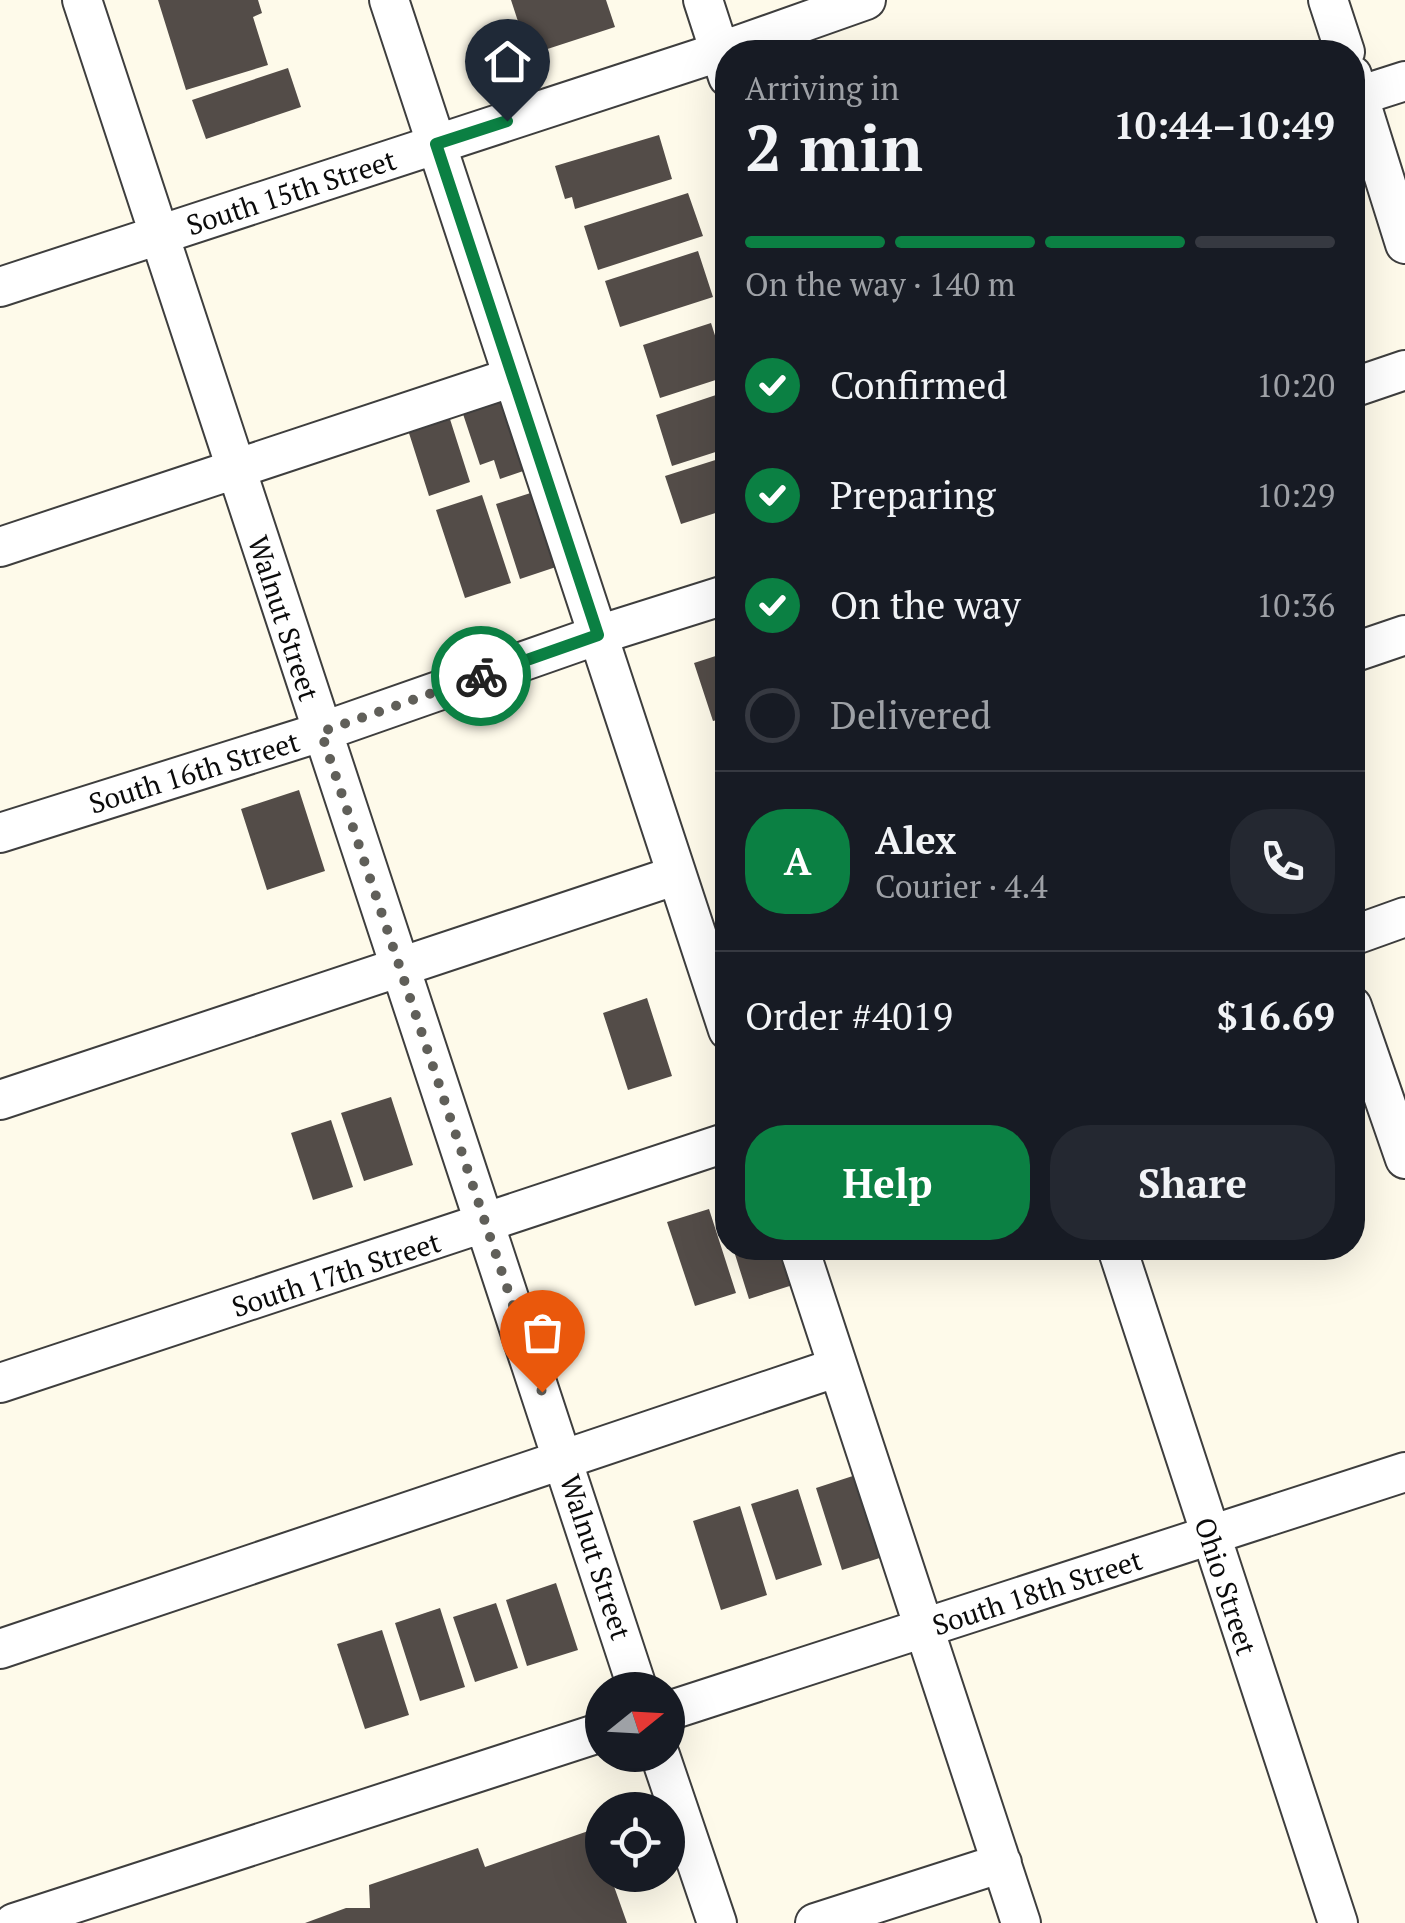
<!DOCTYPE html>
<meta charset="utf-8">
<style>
:root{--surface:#171b24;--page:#242831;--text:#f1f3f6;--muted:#9ea1a6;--line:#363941;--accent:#0b8043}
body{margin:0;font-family:"PT Serif",serif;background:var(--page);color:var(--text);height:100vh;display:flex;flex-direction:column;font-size:38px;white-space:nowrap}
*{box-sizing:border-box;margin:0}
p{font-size:32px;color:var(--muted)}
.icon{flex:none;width:55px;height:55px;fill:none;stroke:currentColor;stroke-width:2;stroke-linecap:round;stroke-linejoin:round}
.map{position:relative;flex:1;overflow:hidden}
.drawer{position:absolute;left:715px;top:40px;width:650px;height:1220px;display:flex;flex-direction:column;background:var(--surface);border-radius:40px;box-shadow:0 10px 40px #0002}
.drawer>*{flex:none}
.needle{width:65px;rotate:72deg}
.fabs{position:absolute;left:585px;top:1672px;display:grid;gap:20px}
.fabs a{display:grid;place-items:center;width:100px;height:100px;border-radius:50%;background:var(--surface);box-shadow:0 10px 40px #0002;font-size:50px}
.pin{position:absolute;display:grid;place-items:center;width:85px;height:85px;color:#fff;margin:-102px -42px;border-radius:50% 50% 50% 0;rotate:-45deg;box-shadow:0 0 10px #0007}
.pin .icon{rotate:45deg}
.courier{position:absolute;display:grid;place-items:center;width:100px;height:100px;margin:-50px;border:8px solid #0b8043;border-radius:50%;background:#fff;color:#222;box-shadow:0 2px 12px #0007}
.overview em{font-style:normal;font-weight:700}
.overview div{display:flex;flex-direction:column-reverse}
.overview{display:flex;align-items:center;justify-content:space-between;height:170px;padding:0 30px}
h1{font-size:65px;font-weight:700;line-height:75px}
.bar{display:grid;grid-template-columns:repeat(4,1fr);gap:15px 10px;align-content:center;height:120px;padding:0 30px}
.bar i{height:12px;border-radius:8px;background:var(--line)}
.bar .on{background:var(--accent)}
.bar p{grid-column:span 4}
.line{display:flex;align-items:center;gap:25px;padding:0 30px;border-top:2px solid var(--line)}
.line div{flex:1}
.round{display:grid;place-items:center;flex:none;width:105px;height:105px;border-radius:40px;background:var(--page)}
ol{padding:0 30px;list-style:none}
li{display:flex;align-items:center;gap:30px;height:110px}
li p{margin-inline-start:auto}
li .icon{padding:10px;border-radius:50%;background:var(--accent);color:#fff;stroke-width:4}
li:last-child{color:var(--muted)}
li i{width:55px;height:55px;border:5px solid var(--line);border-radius:50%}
.primary-button{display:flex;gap:20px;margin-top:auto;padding:20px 30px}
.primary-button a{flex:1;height:115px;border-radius:40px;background:var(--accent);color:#fff;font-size:40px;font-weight:700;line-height:115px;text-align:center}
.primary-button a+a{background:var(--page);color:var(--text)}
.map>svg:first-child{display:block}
</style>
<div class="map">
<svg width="1405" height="1923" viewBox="0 0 1405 1923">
<rect width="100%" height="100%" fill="#fefaea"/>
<!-- building -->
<path fill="#534c48" d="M158,0H258L262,13L253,17L268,65L186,90Z
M511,0H606L615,27L529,55Z
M288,68L301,107L206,139L192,100Z
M659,135L672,179L575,209L572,197L565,199L555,166Z
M688,193L703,236L598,270L584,226Z
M698,251L713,297L620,327L605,281Z
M711,323L728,376L660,398L643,345Z
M728,391V448L672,466L656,415Z
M504,397L535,467L500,479L494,460L480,465L462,411Z
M449,416L470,482L429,496L408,430Z
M728,456V509L681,524L665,476Z
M543,489L568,563L520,579L496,504Z
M482,495L511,583L465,598L436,510Z
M728,652V717L713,721L694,663Z
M299,790L325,871L267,890L241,809Z
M647,998L672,1076L628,1090L603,1013Z
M391,1097L413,1165L364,1181L341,1113Z
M331,1120L353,1187L313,1200L291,1133Z
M728,1197V1229H727L717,1200Z
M709,1209L736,1293L695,1306L667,1222Z
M733,1248H784L796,1284L749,1299Z
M862,1473L889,1555L842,1570L816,1488Z
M798,1489L822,1565L776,1580L751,1504Z
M740,1506L767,1595L721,1610L693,1521Z
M556,1583L578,1650L527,1666L506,1600Z
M496,1603L518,1668L475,1682L453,1617Z
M440,1608L465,1687L420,1701L395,1623Z
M382,1630L409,1715L365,1729L337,1644Z
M594,1829L602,1854V1875H610L627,1923H305L346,1908H370L369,1885L478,1848L485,1867Z"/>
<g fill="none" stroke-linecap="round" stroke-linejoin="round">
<defs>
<path id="minor" d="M82,0C263,565 457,1125 638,1690
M389,0L728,1030
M703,0L728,77
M1328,0L1345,52
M1352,75L1405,244
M1352,98L1405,81
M0,287L719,52L866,0
M1352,388L1405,370
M0,547L513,377
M1352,653L1405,635
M0,833L321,732L598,635L728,594
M1352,936L1405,917
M1352,1006L1405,1159
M0,1100L677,875
M799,1248L1021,1923
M1117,1248L1338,1923
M0,1383L728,1142
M0,1649L838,1367
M668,1711L1405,1472
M660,1755L717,1923
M14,1923L602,1732
M815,1923L1002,1863"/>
</defs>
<!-- minor casing -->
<use href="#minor" stroke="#3e3e3e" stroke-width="42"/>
<!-- minor -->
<use href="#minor" stroke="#fff" stroke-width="38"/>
</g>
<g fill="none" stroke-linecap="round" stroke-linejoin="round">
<!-- done -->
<path stroke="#605f59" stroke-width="10" stroke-dasharray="0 18" d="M481,676L321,732L542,1392"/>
<!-- route -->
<path stroke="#0b8043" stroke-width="12" d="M481,676L598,635L436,144L507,121"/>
</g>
<g text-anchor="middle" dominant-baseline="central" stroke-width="10" stroke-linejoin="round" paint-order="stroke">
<!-- street labels -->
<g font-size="28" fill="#0b0b0b" stroke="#fff">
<text transform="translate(291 192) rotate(-18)">South 15th Street</text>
<text transform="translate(284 618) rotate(72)">Walnut Street</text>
<text transform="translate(194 772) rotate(-17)">South 16th Street</text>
<text transform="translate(336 1274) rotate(-18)">South 17th Street</text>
<text transform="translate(596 1557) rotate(72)">Walnut Street</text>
<text transform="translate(1226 1586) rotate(72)">Ohio Street</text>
<text transform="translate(1037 1592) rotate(-18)">South 18th Street</text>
</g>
</g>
</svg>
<div class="fabs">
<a><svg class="needle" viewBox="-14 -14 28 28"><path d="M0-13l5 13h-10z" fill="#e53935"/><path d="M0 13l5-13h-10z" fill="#9ea1a6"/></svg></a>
<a><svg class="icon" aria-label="locate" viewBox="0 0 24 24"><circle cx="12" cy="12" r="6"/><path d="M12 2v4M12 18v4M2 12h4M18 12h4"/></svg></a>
</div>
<div class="pin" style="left:542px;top:1392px;background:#ea580c"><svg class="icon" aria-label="bag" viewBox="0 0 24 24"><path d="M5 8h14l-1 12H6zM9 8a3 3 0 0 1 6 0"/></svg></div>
<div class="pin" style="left:507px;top:121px;background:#1f2937"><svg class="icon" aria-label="home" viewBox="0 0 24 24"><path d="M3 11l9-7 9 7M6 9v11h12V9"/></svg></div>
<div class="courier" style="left:481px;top:676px"><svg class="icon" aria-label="bike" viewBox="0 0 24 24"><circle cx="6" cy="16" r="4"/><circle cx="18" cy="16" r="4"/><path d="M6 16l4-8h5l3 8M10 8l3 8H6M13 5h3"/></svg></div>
<section class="drawer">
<div class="overview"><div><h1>2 min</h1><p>Arriving in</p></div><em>10:44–10:49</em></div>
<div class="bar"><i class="on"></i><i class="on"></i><i class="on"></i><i></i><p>On the way · 140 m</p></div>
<ol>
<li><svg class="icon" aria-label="check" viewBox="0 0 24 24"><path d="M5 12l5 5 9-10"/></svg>Confirmed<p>10:20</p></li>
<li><svg class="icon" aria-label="check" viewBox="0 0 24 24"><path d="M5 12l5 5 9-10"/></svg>Preparing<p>10:29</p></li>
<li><svg class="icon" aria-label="check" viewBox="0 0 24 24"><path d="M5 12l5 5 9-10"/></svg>On the way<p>10:36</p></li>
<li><i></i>Delivered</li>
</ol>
<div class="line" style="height:180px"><b class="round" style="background:var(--accent);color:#fff">A</b><div><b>Alex</b><p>Courier · 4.4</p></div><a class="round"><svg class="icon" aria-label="phone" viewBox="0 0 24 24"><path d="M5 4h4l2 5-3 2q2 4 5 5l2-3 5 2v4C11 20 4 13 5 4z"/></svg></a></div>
<div class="line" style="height:130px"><div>Order #4019</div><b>$16.69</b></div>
<div class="primary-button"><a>Help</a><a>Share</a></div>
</section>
</div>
